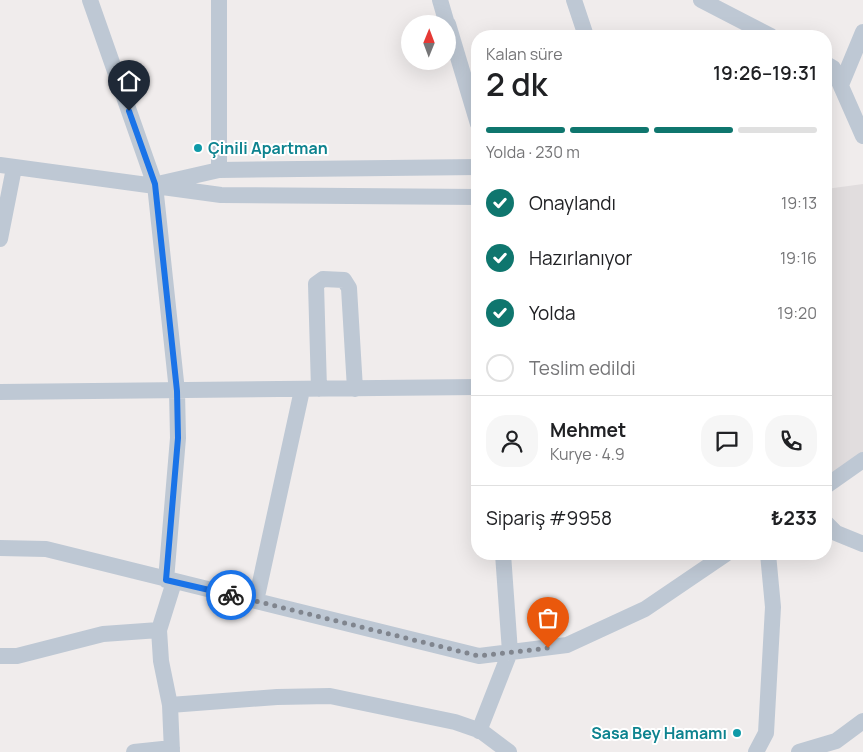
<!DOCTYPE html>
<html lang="tr">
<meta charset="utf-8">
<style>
:root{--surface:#fff;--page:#f6f6f6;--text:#202124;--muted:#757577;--line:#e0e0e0;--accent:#0f766e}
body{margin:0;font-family:Manrope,sans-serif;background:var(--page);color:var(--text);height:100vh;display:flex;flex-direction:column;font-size:19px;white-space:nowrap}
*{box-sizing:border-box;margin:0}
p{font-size:16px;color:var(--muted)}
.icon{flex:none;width:28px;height:28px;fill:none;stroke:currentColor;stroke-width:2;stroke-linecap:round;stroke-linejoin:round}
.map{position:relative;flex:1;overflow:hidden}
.side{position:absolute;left:471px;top:30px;width:361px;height:530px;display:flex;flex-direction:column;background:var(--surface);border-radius:20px;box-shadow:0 5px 20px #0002}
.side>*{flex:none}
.needle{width:32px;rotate:1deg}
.fabs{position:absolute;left:401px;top:15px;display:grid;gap:10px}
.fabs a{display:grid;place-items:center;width:55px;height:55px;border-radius:50%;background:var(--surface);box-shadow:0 5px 20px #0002;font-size:25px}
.pin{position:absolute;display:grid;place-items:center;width:42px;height:42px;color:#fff;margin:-51px -21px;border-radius:50% 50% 50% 0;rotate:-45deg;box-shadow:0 0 5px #0007}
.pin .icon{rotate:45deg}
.courier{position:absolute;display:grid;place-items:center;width:50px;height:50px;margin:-25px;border:4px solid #1a73e8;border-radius:50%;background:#fff;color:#222;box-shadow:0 1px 6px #0007}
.head em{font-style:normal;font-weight:600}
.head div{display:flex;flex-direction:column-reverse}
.head{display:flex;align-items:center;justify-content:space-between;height:85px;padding:0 15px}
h1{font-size:32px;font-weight:600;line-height:38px}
.bar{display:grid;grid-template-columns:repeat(4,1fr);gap:8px 5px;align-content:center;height:60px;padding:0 15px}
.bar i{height:6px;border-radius:4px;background:var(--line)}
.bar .current{background:var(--accent)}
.bar p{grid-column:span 4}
.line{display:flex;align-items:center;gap:12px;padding:0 15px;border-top:1px solid var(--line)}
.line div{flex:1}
.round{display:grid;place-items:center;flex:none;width:52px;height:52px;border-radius:20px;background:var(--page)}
ol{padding:0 15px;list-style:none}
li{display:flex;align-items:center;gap:15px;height:55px}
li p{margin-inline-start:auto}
li .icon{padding:5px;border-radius:50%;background:var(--accent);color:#fff;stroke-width:4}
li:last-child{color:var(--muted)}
li i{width:28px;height:28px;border:2px solid var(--line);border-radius:50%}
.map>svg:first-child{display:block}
</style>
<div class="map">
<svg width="863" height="752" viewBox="0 0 863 752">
<rect width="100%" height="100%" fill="#f0ecec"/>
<!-- education -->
<path fill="#e1ddde" d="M863,184V452L826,477V189Z"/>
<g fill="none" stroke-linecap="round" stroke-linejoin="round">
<!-- minor -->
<path stroke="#bec8d4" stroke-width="16" d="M90,0L155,185L177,391L178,438L166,580
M219,0V170
M440,0L447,24
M574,0L586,36
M701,0L771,36
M448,24L478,124
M826,64L833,68L863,136
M841,85L863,32
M0,165L221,195L478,197
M162,183L219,170L478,167
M0,239L14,168
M319,389L316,284L323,279L344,280L349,288L355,389
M0,392L478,387
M826,486L863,460
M826,523L836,533L863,544
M0,548L46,549L479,656L567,645L645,609L726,554
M256,601L302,390
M0,656H17L103,634L159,630
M170,705L277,697L330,696L455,722L481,731L509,752
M479,731L510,652L503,554
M134,752L172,748
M172,752L170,705L161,661L159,630L174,582
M756,752L766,733L773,607L768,554
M799,752L836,741L863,721"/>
</g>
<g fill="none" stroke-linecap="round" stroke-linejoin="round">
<!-- done -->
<path stroke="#80858e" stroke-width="5" stroke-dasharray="0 9" d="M231,595L479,656L548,648"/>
<!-- route -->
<path stroke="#1a73e8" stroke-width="6" d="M129,111L155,184L177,391L178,438L166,580L231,595"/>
</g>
<!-- markers -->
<g fill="#0f9aa8" stroke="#fff" stroke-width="2">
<circle cx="198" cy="148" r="5"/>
<circle cx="737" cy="733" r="5"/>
</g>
<g text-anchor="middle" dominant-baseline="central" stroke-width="4" stroke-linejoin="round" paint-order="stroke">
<!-- culture labels -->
<g font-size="16" font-weight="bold" fill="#0d838f" stroke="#fff" text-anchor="start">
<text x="208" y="148">Çinili Apartman</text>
<text x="727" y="733" text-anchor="end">Sasa Bey Hamamı</text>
</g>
</g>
</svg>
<div class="fabs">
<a><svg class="needle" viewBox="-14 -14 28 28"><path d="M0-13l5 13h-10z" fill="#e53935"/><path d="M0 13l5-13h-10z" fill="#757577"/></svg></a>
</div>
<div class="pin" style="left:548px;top:648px;background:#ea580c"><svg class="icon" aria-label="bag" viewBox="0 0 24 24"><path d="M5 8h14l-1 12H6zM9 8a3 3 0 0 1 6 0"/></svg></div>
<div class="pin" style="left:129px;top:111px;background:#1f2937"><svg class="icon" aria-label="home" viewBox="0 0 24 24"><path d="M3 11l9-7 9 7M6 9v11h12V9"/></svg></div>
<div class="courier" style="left:231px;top:595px"><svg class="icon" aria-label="bike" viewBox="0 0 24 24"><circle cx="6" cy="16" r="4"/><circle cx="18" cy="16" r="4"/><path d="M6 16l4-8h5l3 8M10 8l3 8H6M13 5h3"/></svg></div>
<section class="side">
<div class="head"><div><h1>2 dk</h1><p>Kalan süre</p></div><em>19:26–19:31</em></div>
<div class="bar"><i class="current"></i><i class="current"></i><i class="current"></i><i></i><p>Yolda · 230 m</p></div>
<ol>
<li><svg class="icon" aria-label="check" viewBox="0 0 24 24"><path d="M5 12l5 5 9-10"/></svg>Onaylandı<p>19:13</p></li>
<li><svg class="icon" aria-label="check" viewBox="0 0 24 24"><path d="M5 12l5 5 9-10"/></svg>Hazırlanıyor<p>19:16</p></li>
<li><svg class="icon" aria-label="check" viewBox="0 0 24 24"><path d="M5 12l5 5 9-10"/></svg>Yolda<p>19:20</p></li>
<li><i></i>Teslim edildi</li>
</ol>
<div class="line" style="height:90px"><a class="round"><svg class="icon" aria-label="person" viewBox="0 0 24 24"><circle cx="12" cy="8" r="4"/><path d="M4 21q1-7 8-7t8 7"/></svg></a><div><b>Mehmet</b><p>Kurye · 4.9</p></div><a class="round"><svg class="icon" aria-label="chat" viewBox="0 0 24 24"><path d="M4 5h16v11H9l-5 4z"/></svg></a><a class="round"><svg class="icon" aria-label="phone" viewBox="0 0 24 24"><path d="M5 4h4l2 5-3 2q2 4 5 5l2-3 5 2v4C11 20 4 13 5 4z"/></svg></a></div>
<div class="line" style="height:65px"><div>Sipariş #9958</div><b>₺233</b></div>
</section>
</div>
